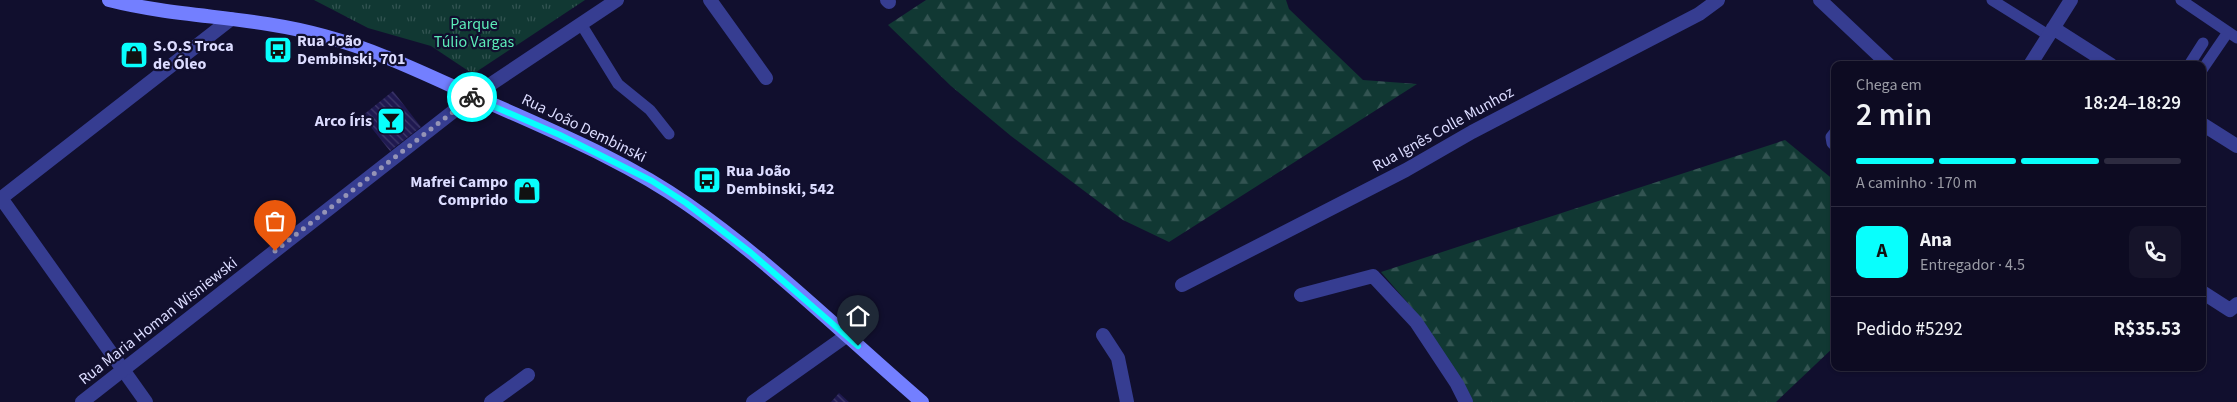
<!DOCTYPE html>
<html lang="pt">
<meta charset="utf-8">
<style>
:root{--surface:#0d0b22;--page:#16142a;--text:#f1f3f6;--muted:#9a9ba5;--line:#2d2b40;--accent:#08fffd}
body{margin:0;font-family:"Source Sans 3",sans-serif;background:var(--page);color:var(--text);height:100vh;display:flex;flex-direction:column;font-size:19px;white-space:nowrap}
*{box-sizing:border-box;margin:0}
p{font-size:16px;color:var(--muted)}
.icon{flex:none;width:28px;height:28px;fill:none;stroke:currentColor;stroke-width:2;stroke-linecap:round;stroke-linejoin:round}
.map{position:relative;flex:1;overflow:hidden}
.sheet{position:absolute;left:1831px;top:61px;width:375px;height:310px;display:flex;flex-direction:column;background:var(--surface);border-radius:10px;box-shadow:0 1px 4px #0004,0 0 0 1px var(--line)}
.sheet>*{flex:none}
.pin{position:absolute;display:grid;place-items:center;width:42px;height:42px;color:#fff;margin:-51px -21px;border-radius:50% 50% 50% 0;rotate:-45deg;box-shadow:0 0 5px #0007}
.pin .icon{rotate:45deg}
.courier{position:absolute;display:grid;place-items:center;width:50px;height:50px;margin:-25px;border:4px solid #08fffd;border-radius:50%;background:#fff;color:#222;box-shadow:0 1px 6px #0007}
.head em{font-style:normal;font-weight:600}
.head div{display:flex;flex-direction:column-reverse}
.head{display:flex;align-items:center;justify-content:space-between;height:85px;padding:0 25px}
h1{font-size:32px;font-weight:600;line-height:38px}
.bar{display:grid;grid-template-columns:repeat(4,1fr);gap:8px 5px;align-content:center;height:60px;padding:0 25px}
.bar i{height:6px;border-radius:4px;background:var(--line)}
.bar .current{background:var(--accent)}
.bar p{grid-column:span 4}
.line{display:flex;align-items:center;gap:12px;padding:0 25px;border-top:1px solid var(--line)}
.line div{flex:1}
.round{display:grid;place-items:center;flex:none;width:52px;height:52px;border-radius:10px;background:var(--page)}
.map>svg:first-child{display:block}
</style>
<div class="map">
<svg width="2237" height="402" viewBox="0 0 2237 402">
<defs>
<pattern id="grass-tufts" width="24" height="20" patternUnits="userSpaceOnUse" patternTransform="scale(1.25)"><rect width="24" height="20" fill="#113833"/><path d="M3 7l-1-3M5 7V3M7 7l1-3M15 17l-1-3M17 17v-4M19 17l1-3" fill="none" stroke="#335452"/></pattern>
<pattern id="forest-firs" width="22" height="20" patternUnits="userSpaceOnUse" patternTransform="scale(1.25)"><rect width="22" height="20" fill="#113833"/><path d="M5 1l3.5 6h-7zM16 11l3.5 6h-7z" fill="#335452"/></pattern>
<pattern id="building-back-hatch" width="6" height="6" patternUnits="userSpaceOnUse" patternTransform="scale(1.25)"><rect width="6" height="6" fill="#1f1950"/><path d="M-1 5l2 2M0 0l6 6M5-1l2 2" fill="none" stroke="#3f3a6a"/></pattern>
</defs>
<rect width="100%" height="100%" fill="#110f2e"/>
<!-- grass -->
<path fill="url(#grass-tufts)" d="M314,0H585L473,74L431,46L368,28Z"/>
<!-- forest -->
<path fill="url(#forest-firs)" d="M926,0H1286L1289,9L1363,80L1417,84L1169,242L1123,220L1011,136L951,86L888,25Z
M1785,140L1835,181V346L1776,402H1472L1413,309L1381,272Z"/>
<!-- building -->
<path fill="url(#building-back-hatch)" d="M393,91L421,127L390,151L362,116Z
M839,393L849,402H831Z"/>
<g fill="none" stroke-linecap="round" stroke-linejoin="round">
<!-- service -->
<path stroke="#363d91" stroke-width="11" d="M1992,0L2048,35
M2181,0L2237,38
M581,24L618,84L650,110L669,134
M2189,65L2203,43
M2202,70L2228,32
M1835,132L1831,137L1832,143L1835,146"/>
<!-- minor -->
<path stroke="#363d91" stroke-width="14" d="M710,0L766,78
M887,0L889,2
M1820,0L1889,65
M2053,28L2111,65
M2030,65L2071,0
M2202,124L2237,146
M1,198L146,402
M0,199L231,19
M1182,285L1406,170L1472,132L1699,14L1718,0
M2202,292L2230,310L2237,304
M1301,295L1373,276L1416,322L1457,384L1466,402
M1103,335L1118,358L1127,402
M491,402L528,375
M753,402L846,336"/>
<!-- tertiary -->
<path stroke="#363d91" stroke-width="14" d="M82,402L473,96L617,0"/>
<!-- secondary -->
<path stroke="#737fff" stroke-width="14" d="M109,0C179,18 254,16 324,36C383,52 437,80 492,104C559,134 627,162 687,204C771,262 845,336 922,402"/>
</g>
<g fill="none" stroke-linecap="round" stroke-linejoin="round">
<!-- done -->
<path stroke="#9594b6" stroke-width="5" stroke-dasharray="0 9" d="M275,251L472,97"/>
<!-- route -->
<path stroke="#08fffd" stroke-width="6" d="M472,97L560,135L652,181L686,203L750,252L858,346"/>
</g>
<!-- icons -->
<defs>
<symbol id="bus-square" viewBox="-11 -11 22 22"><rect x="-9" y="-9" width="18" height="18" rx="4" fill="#08fffd" stroke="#110f2e"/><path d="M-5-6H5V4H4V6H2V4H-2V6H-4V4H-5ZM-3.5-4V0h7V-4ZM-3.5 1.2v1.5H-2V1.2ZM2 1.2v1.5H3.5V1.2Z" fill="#111"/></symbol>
<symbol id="shop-square" viewBox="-11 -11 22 22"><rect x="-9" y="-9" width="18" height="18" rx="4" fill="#08fffd" stroke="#110f2e"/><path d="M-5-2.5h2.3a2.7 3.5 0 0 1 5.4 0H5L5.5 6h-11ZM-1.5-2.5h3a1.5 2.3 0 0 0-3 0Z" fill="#111"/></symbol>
<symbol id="bar-square" viewBox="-11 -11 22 22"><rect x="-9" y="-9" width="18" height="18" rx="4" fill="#08fffd" stroke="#110f2e"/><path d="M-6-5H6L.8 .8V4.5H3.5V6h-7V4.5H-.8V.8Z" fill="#111"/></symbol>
</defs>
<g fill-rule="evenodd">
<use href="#bus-square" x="262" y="34" width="32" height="32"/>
<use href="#shop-square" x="118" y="39" width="32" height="32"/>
<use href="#bar-square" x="375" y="105" width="32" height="32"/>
<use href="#bus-square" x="691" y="164" width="32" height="32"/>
<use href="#shop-square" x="511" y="175" width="32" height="32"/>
</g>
<g text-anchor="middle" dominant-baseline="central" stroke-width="4.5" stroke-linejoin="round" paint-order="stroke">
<!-- park labels -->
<g font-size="16" fill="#5cebb8" stroke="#110f2e">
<text x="474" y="24">Parque<tspan x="474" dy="18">Túlio Vargas</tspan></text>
</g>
<!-- poi labels -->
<g font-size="16" font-weight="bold" fill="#dcdcff" stroke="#110f2e" text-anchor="start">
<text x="297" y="41">Rua João<tspan x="297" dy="18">Dembinski, 701</tspan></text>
<text x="153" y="46">S.O.S Troca<tspan x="153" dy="18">de Óleo</tspan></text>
<text x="372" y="121" text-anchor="end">Arco Íris</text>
<text x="726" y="171">Rua João<tspan x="726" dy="18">Dembinski, 542</tspan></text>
<text x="508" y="182" text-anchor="end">Mafrei Campo<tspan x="508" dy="18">Comprido</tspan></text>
</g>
<!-- street labels -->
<g font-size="16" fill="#dcdcff" stroke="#110f2e">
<text transform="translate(584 128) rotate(26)">Rua João Dembinski</text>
<text transform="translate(1443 129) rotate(-29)">Rua Ignês Colle Munhoz</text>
<text transform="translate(158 321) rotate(-38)">Rua Maria Homan Wisniewski</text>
</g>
</g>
</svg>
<div class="pin" style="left:275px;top:251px;background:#ea580c"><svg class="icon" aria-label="bag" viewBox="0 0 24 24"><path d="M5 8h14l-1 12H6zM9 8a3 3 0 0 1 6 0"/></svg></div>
<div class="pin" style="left:858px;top:346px;background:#1f2937"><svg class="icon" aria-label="home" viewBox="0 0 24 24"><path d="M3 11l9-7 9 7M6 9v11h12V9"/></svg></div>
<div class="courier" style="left:472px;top:97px"><svg class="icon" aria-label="bike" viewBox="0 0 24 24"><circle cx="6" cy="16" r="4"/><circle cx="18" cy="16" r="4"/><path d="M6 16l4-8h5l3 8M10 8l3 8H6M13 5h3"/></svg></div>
<section class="sheet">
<div class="head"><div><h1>2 min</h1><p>Chega em</p></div><em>18:24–18:29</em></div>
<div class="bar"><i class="current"></i><i class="current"></i><i class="current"></i><i></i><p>A caminho · 170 m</p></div>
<div class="line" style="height:90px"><b class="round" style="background:var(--accent);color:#111">A</b><div><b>Ana</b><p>Entregador · 4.5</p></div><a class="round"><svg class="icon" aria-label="phone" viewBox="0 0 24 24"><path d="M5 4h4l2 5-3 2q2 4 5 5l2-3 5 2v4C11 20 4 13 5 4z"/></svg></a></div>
<div class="line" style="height:65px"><div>Pedido #5292</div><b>R$35.53</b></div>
</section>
</div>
